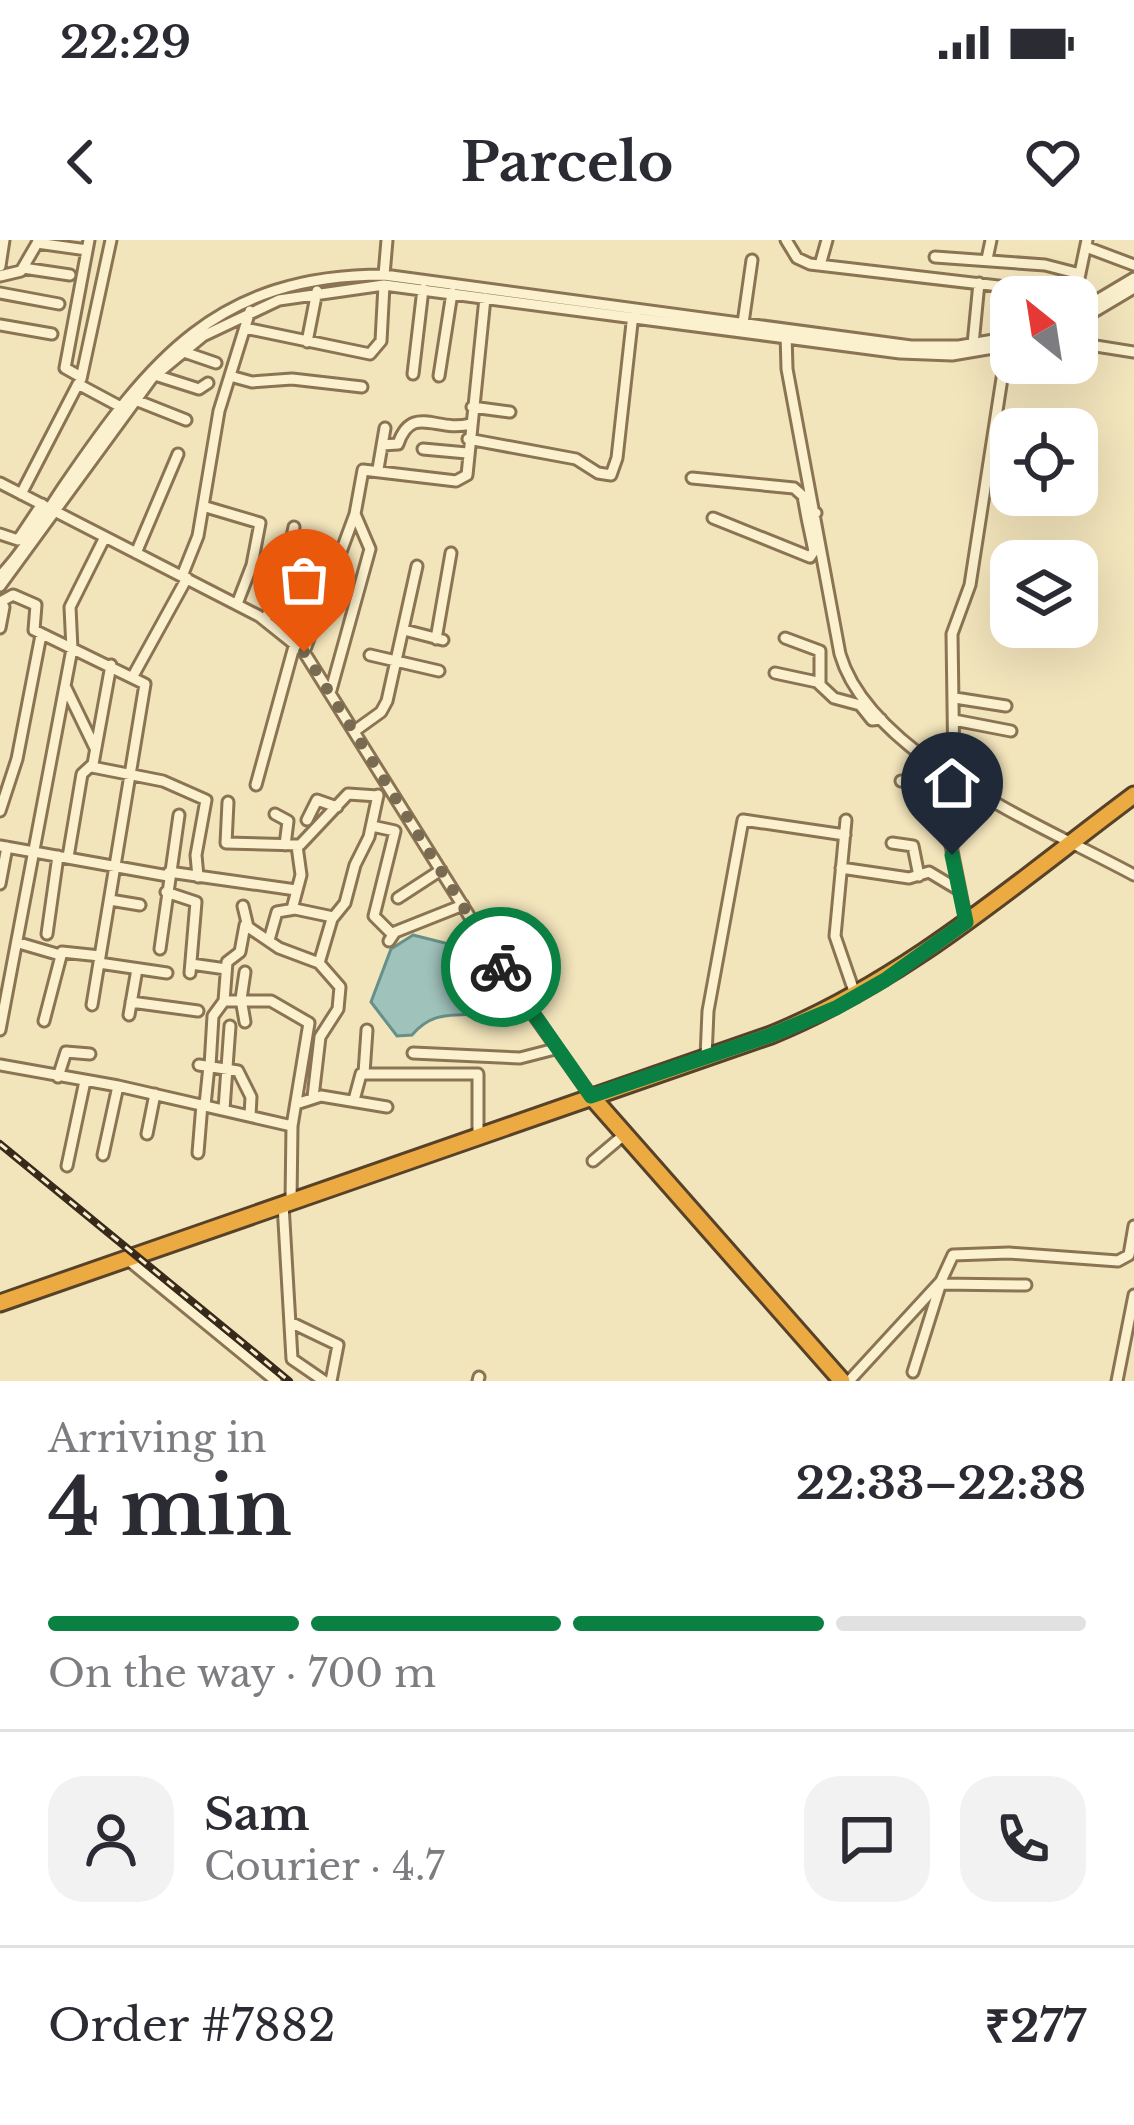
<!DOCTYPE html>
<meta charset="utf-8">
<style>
:root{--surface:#fff;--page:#f2f2f3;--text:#2b2b33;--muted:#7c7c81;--line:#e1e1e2;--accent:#0b8043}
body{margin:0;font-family:"Libre Baskerville",serif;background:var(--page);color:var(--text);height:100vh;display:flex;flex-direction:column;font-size:45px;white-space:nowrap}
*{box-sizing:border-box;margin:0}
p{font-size:39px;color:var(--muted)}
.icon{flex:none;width:66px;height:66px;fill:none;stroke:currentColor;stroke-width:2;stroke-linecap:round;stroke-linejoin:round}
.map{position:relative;height:1141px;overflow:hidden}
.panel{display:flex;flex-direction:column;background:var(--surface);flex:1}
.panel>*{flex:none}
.needle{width:78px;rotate:330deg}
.fabs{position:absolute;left:990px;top:36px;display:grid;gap:24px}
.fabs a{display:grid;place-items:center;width:108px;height:108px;border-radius:24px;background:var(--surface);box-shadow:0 12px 48px #0002;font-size:60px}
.pin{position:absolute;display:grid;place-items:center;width:102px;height:102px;color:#fff;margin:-123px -51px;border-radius:50% 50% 50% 0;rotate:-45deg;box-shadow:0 0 12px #0007}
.pin .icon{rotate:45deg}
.courier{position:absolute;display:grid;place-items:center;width:120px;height:120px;margin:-60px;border:9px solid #0b8043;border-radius:50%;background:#fff;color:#222;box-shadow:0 3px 15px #0007}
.headline em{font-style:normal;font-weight:700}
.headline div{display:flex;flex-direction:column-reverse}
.headline{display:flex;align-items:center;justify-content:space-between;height:204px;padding:0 48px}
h1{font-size:78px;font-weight:700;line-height:90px}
.bar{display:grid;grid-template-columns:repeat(4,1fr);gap:18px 12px;align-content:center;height:144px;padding:0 48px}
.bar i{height:15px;border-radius:9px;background:var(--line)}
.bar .selected{background:var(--accent)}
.bar p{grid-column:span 4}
.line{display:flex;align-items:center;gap:30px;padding:0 48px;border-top:3px solid var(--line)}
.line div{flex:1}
.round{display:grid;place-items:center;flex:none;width:126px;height:126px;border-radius:36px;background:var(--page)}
.status{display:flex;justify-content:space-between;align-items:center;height:84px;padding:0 60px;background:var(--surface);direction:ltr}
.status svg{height:33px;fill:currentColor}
header{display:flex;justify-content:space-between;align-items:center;height:156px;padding:0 48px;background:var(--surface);font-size:54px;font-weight:700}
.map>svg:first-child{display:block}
</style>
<div class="status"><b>22:29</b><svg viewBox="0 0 49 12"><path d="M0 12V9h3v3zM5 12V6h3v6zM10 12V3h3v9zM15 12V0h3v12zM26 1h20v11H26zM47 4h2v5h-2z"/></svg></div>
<header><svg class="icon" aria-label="back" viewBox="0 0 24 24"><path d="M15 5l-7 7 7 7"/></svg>Parcelo<svg class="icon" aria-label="heart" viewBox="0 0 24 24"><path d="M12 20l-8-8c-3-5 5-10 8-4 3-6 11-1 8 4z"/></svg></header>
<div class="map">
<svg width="1134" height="1141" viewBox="0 0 1134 1141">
<rect width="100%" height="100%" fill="#f2e4bb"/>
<!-- water -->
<path fill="#9fc2ba" stroke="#669088" stroke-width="3" d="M413,695L457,706L478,728H488L483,737L497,752L496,768C465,783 439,763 412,795L397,796L371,762L391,709Z"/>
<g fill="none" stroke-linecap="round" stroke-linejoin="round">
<defs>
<path id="minor" d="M786,0L797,18L810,24L1075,55
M37,3L87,10
M1086,7L1134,25
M935,17L1045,25L1080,34
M987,19L991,0
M820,25L827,0
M0,26L4,0
M23,28L70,35
M384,35L387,0
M0,36L21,31L39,0
M0,53L59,64
M1075,57L1087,0
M1077,72L1134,38
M1077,82L1134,48
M743,83L752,20
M0,85L52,94
M245,88L370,114L381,101L384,45
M786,93L787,129L840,414C870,517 1046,587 1134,635
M1006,98L1011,58
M307,102L317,51
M1077,103L1134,112
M973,104L979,43
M181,111L216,123
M413,134L423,49
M155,135L199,149L208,143
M230,136L252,142L292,139L362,147
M439,136L452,53
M81,137L65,128L89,0
M81,139L111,0
M133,159L186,180
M472,167L510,172
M468,199L576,219L598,233L611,235L617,218L633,74
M382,205L398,204C412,163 437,193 470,184
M423,209L467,213
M378,229L385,188
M692,238L794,248L803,256L807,278
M0,243L259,376L304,412L513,746L591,856
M21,254L78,144L119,166
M206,267L260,283L252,325L237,364
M713,278L810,317L814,311L807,278L816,273
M0,294L18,300L42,264
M136,313L178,214
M0,336C25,310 43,277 64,246C150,120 217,35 384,35L911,106H959L1011,97
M182,336L198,296L219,171L250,71
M0,346L152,138L203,96L279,60L384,45L900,113L952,115L1011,105
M0,362L13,355L36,365L34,390L145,444L92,765
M0,362L4,367L0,388
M265,380L283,341L294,287
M404,390L443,400
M785,398L820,411V444
M436,399L451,313
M304,412L355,274L363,230L456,241L467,235L485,58
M370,415L439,431
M775,433L817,442L834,458L860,465L872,480L881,479
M133,436L187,338
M66,448L95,508
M331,450L370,309L355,274
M955,458L1006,466
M954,480L1011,491
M356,490L381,472L387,461L417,326
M92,527L163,541L206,560L196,615L198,637
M954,534L952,394L970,345L1007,106
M901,541L935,545L940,550L966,681
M256,545L295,403
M228,562L226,603L300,605L348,554L378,556
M0,571L17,519L41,395
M275,574L288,581L285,605
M307,580L317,560L337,567
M846,580L835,696L856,757
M372,586L395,591L374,676L392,694
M892,603L913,606L919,636
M0,606L168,636
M68,617L82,534L93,524L111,425
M841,628L909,638L929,632L959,650
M169,632L296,650
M0,644L7,607
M166,652L196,662L190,733
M398,658L441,630
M110,660L140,665
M243,666L248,687L279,708L319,723L340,747L338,769L320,797L313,857
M292,669L301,635L297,606
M47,694L58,616
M269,700L277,672L295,669L333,677
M389,701L395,692L463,665
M19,703L60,715
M160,709L179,575
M99,723L167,733
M319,723L332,679L345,663L355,625L369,597L378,555
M191,724L226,729
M224,761L227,722L240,712L245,685
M131,762L198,771
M129,775L137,729
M44,781L62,712L100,716
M245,782L241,759L245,732
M0,790L72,409L70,367L105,297
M413,813L520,818L555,809
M706,817L708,771L743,580L845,595
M0,825L118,846L292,886
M199,825L238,831L251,857L250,876
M210,826L213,776L224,761H271L309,783L292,886L291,961
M364,833L367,790
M58,837L66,812L90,814
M354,860L361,834H478V896
M296,864L321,856L387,867
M205,865L209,826
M224,869L230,786
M147,894L155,854
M198,913L202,864
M103,915L118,846
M593,921L625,894
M67,926L85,841
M283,964L292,1119L324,1141
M127,1019L276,1141
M940,1044L1026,1045
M290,1082L338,1105L331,1141
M913,1132L940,1046
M478,1141L479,1137
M849,1141L941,1041L953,1015L1009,1013L1118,1021L1129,1015L1134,986
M1117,1141L1134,1055"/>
<path id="highway" d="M591,856L842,1141
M0,1063L771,795C908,739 1017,642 1134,555"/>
</defs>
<!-- minor casing -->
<use href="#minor" stroke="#8a7453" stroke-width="15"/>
<!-- highway casing -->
<use href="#highway" stroke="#574129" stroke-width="21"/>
<!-- minor -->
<use href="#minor" stroke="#fcf1ce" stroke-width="9"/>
<!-- highway -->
<use href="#highway" stroke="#ebaa42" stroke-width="15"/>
<defs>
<path id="rail" d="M0,904L289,1141"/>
</defs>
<!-- rail casing -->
<use href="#rail" stroke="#382a1a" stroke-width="8"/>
<!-- rail -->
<use href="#rail" stroke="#f8eecb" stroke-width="3" stroke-dasharray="9" stroke-linecap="butt"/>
</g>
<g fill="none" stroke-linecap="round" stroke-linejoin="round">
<!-- done -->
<path stroke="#796b52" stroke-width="12" stroke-dasharray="0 21.6" d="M304,412L501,727"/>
<!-- route -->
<path stroke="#0b8043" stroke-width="15" d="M501,727L591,856L771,795L836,768L885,740L966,682L952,615"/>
</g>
</svg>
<div class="fabs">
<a><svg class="needle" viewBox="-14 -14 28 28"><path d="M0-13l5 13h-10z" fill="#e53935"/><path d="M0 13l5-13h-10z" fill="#7c7c81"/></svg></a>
<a><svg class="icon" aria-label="locate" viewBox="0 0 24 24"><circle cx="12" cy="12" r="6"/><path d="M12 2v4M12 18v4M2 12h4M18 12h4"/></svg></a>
<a><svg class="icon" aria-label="layers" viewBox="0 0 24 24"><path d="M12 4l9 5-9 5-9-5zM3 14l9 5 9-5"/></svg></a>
</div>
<div class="pin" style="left:304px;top:412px;background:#ea580c"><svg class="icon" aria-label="bag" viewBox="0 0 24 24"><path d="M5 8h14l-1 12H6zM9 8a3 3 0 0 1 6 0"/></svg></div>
<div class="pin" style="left:952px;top:615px;background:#1f2937"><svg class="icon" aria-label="home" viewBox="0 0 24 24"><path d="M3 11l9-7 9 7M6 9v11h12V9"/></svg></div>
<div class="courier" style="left:501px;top:727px"><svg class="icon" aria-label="bike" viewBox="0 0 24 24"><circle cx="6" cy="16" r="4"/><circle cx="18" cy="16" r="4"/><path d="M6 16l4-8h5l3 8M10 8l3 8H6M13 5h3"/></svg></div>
</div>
<section class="panel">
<div class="headline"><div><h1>4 min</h1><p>Arriving in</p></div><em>22:33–22:38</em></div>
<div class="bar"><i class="selected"></i><i class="selected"></i><i class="selected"></i><i></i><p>On the way · 700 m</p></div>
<div class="line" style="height:216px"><a class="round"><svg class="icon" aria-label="person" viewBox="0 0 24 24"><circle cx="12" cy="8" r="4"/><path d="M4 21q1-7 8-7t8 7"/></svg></a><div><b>Sam</b><p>Courier · 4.7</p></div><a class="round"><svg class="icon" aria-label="chat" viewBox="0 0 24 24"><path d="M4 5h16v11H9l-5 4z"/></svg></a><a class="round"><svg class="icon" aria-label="phone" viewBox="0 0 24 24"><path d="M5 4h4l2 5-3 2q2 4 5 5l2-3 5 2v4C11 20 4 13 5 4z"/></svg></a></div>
<div class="line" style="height:156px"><div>Order #7882</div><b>₹277</b></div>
</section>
